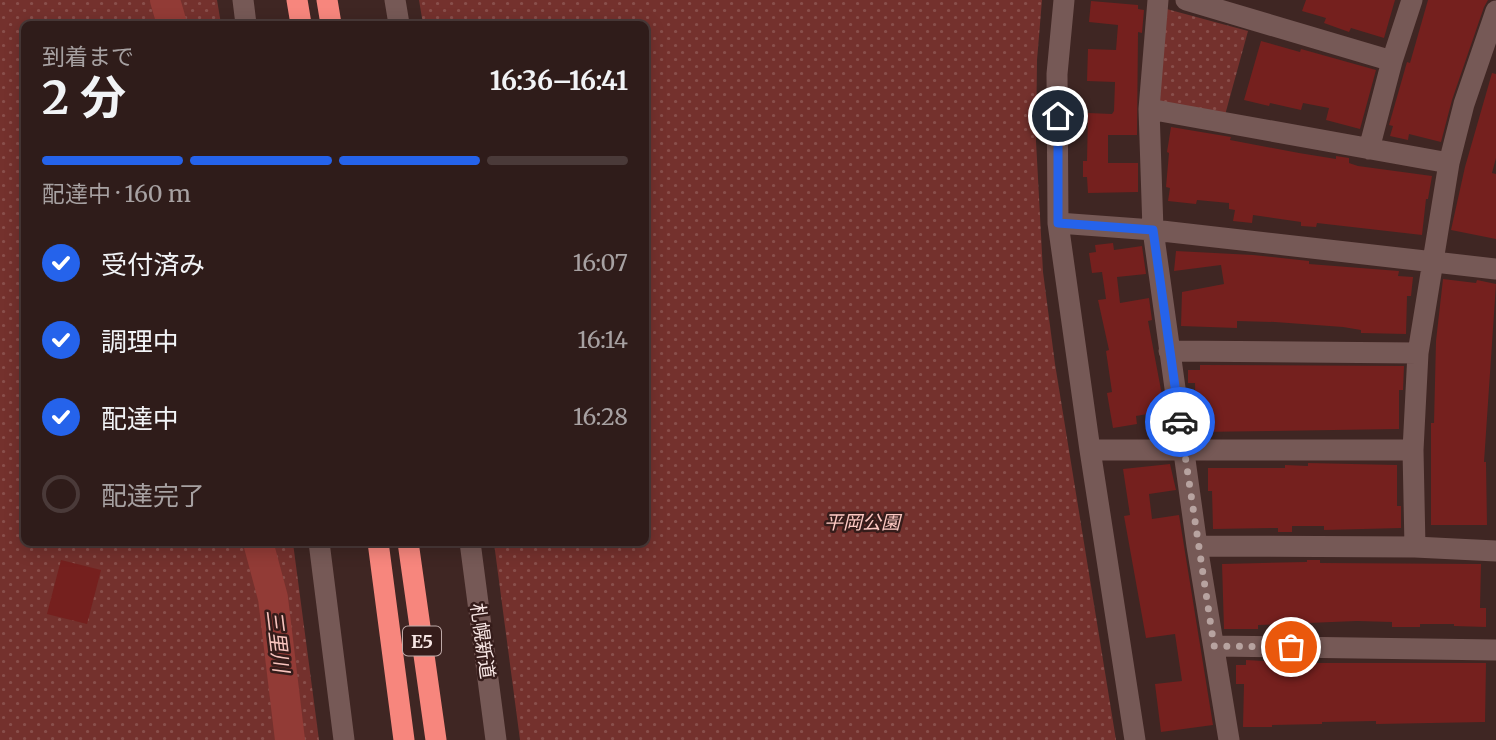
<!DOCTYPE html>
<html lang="ja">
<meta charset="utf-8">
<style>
:root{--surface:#2f1c1a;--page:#3b2927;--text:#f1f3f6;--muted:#a7a1a2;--line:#4a3a39;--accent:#2563eb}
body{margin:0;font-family:Merriweather,"Noto Sans JP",serif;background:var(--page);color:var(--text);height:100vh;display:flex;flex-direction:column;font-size:26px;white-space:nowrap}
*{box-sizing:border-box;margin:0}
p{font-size:23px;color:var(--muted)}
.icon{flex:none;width:38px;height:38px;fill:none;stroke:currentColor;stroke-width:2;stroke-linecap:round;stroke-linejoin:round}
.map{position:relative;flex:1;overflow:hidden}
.sheet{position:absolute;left:21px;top:21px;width:628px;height:525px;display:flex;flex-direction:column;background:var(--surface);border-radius:10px;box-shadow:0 4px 18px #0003,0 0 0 2px var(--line)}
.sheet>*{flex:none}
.pin{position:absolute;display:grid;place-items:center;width:60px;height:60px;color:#fff;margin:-30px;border:4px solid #fff;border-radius:50%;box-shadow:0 2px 7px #0007}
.courier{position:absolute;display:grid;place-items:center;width:70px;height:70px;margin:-35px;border:5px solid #2563eb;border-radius:50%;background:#fff;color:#222;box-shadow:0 2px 9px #0007}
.headline em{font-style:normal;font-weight:700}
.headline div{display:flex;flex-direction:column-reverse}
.headline{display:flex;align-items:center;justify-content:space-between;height:119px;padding:0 21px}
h1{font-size:46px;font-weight:700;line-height:52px}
.bar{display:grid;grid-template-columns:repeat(4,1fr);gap:10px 7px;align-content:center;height:84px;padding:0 21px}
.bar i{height:9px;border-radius:5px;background:var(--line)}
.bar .active{background:var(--accent)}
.bar p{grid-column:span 4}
ol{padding:0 21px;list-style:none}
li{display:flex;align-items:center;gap:21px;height:77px}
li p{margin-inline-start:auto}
li .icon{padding:7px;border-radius:50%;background:var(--accent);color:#fff;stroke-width:4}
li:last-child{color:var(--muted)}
li i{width:38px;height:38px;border:4px solid var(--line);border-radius:50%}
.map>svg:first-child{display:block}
</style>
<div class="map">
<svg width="1496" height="740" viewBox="0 0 1496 740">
<defs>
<pattern id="park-dots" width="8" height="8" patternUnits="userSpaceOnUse" patternTransform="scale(1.75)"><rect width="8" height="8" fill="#74312d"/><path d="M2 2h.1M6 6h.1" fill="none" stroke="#894f4b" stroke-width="1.8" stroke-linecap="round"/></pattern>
</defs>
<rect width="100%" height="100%" fill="#3f2623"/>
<!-- park -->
<path fill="url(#park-dots)" d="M0,0H217L221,24H24V542L293,543L319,740H0Z
M419,0H1042L1037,60L1036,141L1043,272L1055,364L1116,740H520L494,543L646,542V24H423Z
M1163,8L1248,31L1225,115L1155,100Z"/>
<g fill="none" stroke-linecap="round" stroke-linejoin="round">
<!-- river -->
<path stroke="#923b36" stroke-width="30" d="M165,0L172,24
M258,542L273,598L290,740"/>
</g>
<!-- building -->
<path fill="#75201e" d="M1306,0H1395L1384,38L1351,28L1349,32L1324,23L1326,18L1302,11Z
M1428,0H1488L1484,7L1452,100L1441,142L1409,134L1408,140L1390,136L1393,126L1389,125L1407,62L1410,63Z
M1091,1L1138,5V9L1144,10L1142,33L1138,32L1137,135H1108V163H1138V192L1088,193L1087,177H1083V161H1087L1088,113L1112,114L1114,111L1115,82L1087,81L1088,49L1116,50L1118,25L1089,22Z
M1261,41L1300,52L1301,49L1376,70L1360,129L1326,120L1329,108L1303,103L1301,110L1270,103L1269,106L1244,100Z
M1492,73L1496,74V158L1492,173L1496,174V239L1451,230L1465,167Z
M1171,127L1231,137L1230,140L1299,153L1336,159V156L1349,158V163L1358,166L1432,176L1428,199H1426L1422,235L1317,223L1316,227L1301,226V222L1253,215L1252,223L1233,221L1235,210L1229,209V203L1197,200L1196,204L1168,201L1170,188L1166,187L1169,153L1167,152Z
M1113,243L1114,250L1142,246L1146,274L1117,277L1120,303L1149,298L1152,320L1148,321L1165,411L1136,416L1137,424L1113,428L1107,393L1112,392L1106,351L1109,350L1098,300L1106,299L1102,272L1092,273L1089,253L1096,252L1095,245Z
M1176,251L1253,255L1309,261V264L1399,271L1398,276L1413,277L1411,296H1407L1406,334L1361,333V330L1343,327L1275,322L1237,321V328L1181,326L1182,292L1224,284L1221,265L1174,271Z
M1443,279L1476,283L1477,280L1496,284L1484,462H1486L1487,525H1431V423H1434L1436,341Z
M1200,365L1404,366L1403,390H1399V429L1196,432L1195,383H1188V370H1200Z
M1308,463L1397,465V506H1401V528L1324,530V526H1292V532H1278V528L1213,529L1212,491H1208V468H1285V465L1308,466Z
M1170,464L1176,490L1149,494L1152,519L1179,515L1213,725L1161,732L1155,684L1182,681L1175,634L1146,638L1124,516L1130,515L1123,469Z
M61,560L101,570L87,624L47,614Z
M1307,560H1320V563L1481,564L1480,608H1486V627L1454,626V624H1420V627H1392V622L1357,621L1258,625V629H1224L1222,564L1307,562Z
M1246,660L1299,663H1486L1485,722L1376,724V721L1322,722V724L1272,725V727H1243L1244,684H1236V665H1246Z"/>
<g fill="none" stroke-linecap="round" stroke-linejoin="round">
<!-- minor -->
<path stroke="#765956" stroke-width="21" d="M243,0L246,24
M395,0L399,24
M1064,0L1057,74L1058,223L1090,450L1135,740
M1158,0L1149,109L1153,230L1197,546L1229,740
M1186,0L1392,61
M1149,109L1449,163
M1369,149L1392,61L1412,0
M1058,223L1153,230L1496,269
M1169,351L1418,353
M1090,450H1413
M319,542L344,740
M470,542L496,740
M1197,546L1415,547L1496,551
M1415,547L1413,450L1418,353L1449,163L1464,104L1496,11
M1214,646L1496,650"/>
<!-- highway -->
<path stroke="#f7867d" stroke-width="21" d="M297,0L301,24
M327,0L331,24
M378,542L404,740
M408,542L436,740"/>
</g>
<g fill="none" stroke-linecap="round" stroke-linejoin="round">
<!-- done -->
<path stroke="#b7a3a0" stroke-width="7" stroke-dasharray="0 12.6" d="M1180,422L1214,646L1291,647"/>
<!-- route -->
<path stroke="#2563eb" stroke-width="9" d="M1058,116V223L1153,230L1180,422"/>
</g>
<g text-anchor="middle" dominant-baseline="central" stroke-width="5" stroke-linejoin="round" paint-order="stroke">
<!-- shield labels -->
<rect fill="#351c1a" stroke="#bda9a7" stroke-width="2" x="403" y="626.5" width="38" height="29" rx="5"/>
<g font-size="18" font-weight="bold" fill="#f7e6e4">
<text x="422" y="641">E5</text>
</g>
<!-- park labels -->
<g font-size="19" font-style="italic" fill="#fcc8c2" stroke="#351c1a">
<text x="862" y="522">平岡公園</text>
</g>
<!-- street labels -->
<g font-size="19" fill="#f7e6e4" stroke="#351c1a">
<text transform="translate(483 641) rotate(82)">札幌新道</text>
</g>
<!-- water labels -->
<g font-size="21" font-style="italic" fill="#f8c4be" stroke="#351c1a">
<text transform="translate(278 641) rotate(83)">三里川</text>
</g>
</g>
</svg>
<div class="pin" style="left:1291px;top:647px;background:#ea580c"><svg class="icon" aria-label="bag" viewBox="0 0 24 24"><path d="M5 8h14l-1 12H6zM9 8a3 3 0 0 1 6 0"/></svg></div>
<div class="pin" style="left:1058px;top:116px;background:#1f2937"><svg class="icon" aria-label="home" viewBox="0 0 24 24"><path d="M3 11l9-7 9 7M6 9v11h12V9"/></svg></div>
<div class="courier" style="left:1180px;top:422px"><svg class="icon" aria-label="car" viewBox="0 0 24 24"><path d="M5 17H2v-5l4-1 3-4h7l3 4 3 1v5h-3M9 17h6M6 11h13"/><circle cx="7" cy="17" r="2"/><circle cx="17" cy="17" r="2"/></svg></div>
<section class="sheet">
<div class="headline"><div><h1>2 分</h1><p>到着まで</p></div><em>16:36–16:41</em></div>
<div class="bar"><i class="active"></i><i class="active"></i><i class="active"></i><i></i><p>配達中 · 160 m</p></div>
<ol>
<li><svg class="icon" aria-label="check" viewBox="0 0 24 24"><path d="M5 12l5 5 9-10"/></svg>受付済み<p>16:07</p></li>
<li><svg class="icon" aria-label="check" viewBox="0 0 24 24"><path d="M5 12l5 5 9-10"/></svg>調理中<p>16:14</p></li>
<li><svg class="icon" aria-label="check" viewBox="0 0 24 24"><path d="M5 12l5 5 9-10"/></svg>配達中<p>16:28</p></li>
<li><i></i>配達完了</li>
</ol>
</section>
</div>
